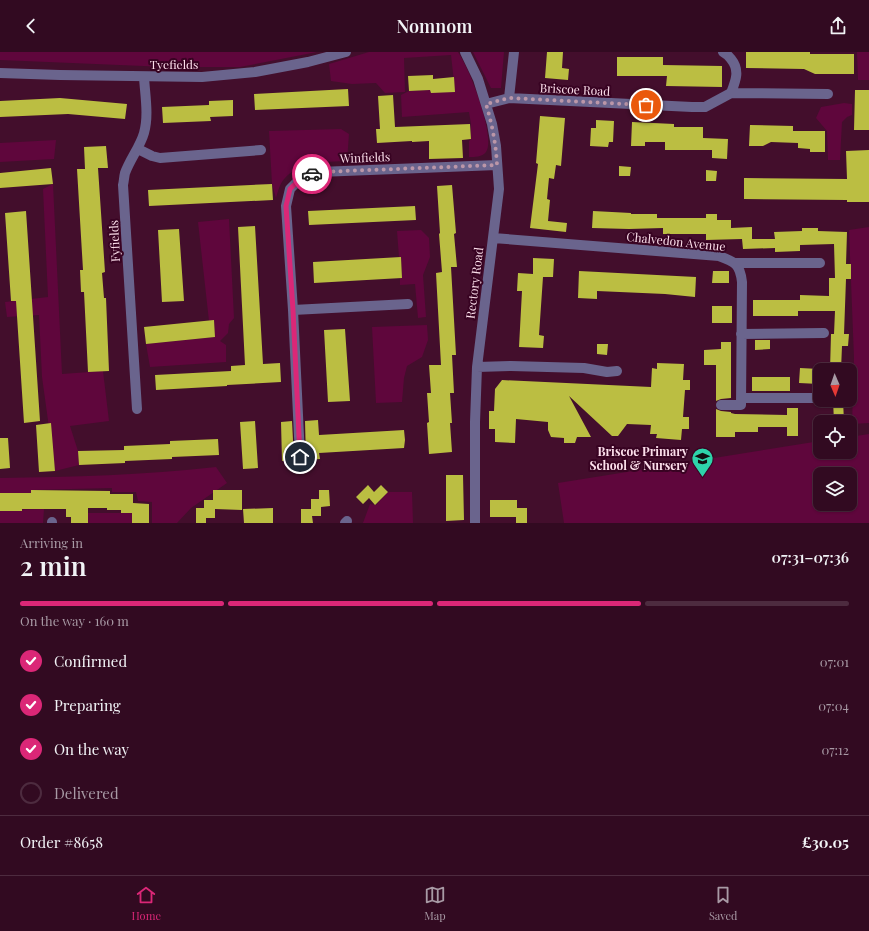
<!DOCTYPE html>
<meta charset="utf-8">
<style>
:root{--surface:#320a21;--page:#3a132a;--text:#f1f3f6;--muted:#a89aa5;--line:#4d2b3f;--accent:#db2777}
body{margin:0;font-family:"Playfair Display",serif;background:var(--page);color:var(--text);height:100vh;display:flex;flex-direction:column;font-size:15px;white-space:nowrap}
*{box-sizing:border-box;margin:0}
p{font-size:13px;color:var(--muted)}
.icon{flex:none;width:22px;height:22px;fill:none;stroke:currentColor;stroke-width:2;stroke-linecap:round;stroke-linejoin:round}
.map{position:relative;height:471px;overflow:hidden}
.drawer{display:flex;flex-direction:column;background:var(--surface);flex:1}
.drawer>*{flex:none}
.needle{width:26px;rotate:178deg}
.controls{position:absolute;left:813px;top:311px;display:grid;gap:8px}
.controls a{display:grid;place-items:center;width:44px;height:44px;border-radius:8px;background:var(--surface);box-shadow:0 1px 3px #0004,0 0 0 1px var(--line);font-size:20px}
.pin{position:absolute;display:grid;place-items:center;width:34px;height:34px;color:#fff;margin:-17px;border:2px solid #fff;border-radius:50%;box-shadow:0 1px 4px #0007}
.courier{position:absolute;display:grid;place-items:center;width:40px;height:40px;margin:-20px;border:3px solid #db2777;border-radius:50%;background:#fff;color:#222;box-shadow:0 1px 5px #0007}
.head em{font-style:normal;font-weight:600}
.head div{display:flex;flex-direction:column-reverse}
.head{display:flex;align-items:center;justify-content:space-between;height:68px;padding:0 20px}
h1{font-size:26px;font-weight:600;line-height:30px}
.bar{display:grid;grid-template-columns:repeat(4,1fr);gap:6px 4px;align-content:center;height:48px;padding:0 20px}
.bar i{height:5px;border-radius:3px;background:var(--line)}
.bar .on{background:var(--accent)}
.bar p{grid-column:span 4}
.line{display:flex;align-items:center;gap:10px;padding:0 20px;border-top:1px solid var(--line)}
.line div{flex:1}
ol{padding:0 20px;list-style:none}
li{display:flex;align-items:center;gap:12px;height:44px}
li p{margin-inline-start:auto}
li .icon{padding:4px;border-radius:50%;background:var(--accent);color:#fff;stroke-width:4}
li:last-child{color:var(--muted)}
li i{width:22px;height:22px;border:2px solid var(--line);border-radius:50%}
header{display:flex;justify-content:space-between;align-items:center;height:52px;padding:0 20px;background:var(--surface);font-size:18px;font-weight:600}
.tabs{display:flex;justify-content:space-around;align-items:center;height:56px;border-top:1px solid var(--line);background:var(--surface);font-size:11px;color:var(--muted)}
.tabs a{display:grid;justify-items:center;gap:2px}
.tabs .on{color:var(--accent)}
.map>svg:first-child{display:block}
</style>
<header><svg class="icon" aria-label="back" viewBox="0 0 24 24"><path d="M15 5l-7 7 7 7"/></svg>Nomnom<svg class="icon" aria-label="share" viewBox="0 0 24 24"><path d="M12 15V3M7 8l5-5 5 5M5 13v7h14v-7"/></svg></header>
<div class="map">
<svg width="869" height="471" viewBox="0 0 869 471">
<rect width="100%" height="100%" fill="#430e2c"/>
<!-- green -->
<path fill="#5f063c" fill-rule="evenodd" d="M0,0H317L240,15H167L0,8Z
M369,0H458C462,6 465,13 468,19C475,34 495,87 486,100C482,105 475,105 469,105V89L471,87V72L469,60L402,65L401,43L409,39L430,38L455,39L451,3L404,6L405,40L385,41L376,31L352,32L331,29L329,12Z
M473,0H504L501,36H491Z
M857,0H869V28H858Z
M844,51L852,52V63L847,65L842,70L840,108H828L827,79L816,66L821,55Z
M341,77L349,82L347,109C326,110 300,109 285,126C280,131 278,139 276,146L272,132L269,79Z
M56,88L54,107L0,110V91Z
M53,132L62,322L103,319L109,369L70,374L78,399L79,413L55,419L42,325L39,263L7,265L5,250L48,245L43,137Z
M229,167L234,266L229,272L228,281L220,289L226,293V310L150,315L146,292L215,285L214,269H209L198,170Z
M869,175V371L852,372L854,306L849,178Z
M421,178L429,186L430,205L423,223L426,265L418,266L415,232L400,233V226L402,225L401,205H399L397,179Z
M427,273L428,288L422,305L407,314L404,326L402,350L376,351L372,275Z
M869,382V471H564L558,431L820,389V400H850V385ZM820,422H850V452H820Z
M216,415L227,431L191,456L177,471H152V450L138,449L136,440H112V436L31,438V441H0V426C72,425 144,423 216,415Z
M388,440H412L413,471H363L370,452L376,453Z
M44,457L43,471H0V458Z
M88,461H132V471H88Z"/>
<!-- building -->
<path fill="#bbbe42" d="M547,0H563L562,16L569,17L568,28L545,26Z
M746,0H810V2H854V22H815L804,17L746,16Z
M617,5H663V13L722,14V35L666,34L667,24H617Z
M433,23V27L454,25L455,40L431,41L430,38L409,39L408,24Z
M348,37L349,54L255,58L254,42Z
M855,38H869V78H854Z
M393,43L395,75L470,72L471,87L462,88L463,106L429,107V89L412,90V89L377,91L376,77H380L378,44Z
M60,46L127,52L125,67L68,62L0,65V49Z
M233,48V64L210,65L211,69L163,71L162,55L209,53V49Z
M540,64L565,66L561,114L556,113L554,127L549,126L547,147L550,148L548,169L567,171L566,180L530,176L538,112L536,111Z
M596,68L614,69L613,90H609L608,95L590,94L591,76H596Z
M632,70L674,72V75H703V86L728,87L727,107L712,106V98H665V90H645V94H631Z
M750,73L793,74V79H825V100H810V97L798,96V91L771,90L763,94H749Z
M106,94L108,116H98L105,220L102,221L104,246H106L109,319L88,320L84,240H81L80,218H83L77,117H85L84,95Z
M869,98V150H847V148L744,147V126L847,127L846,99Z
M619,114L631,115L630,124H619Z
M51,116L53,132L0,136V121Z
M706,118L717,119L716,129H706Z
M272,132L273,148L149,154L148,138Z
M452,133L456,181L454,182L457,215H451L456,303H452L454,341H450L452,371H450L452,400L429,402L427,371L429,370L427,341H431L429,313H441L436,221L442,220L439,182L440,181L437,134Z
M415,154L416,168L309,173L308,159Z
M26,159L40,369L24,371L16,249H11L5,161Z
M593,159L631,161V162H657V166H706V162H717V168H731V176L752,175V187H775L774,180L802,179V176H818V179L847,180L846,212H851V227H846L844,282H849L848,294H842L841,318H830L831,282H834L835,259H798V264H753V248H800V243L829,244V226H835L834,192L800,193V199L775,200V196L743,197L742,187L706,188V182H663V176L629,177L592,176Z
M255,174L263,312L280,311L281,330L227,333V334L156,338L155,323L231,319V314L245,313L238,175Z
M179,177L184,249L162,250L158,178Z
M401,205L402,226L314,231L313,210Z
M533,206L554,207L553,225H543L539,283L544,284L543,296L519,295L522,239H517L518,221L533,222Z
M579,219L696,225L695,245L665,242L597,239V247L578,246Z
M713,219H729V231H712Z
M712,254H732V271H712Z
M214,268L215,285L146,292L144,275Z
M345,277L350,349L328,350L324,278Z
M755,288H770V297L755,298Z
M721,290H731V346L721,347L716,349V313H704V298L721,297Z
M597,292H608L607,303L597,302Z
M657,311L684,312L683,328H690V338H685L683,365H689V377H682L681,388L656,386L657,382H650L651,373L627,372L618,384H612L569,344L591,385H577L575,391H564V386L551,385L548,378V370L516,367L515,391L495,390V377H489V359H494L495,337L502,328L651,335L652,316L657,317Z
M800,316L819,317V332L799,331Z
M752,325H790V339H752Z
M833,348H843L844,370H834Z
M787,356H798V384H787V375H758V380H735V385H716V357L721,359L731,360V361L735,362L787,363Z
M318,368L319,383L404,378L405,388L404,396L319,401L320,407L306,408L305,369Z
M255,369L258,416L243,417L240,370Z
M292,369L294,408L282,409L281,370Z
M51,371L55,419L39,420L36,373Z
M0,386H8L10,416L0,417Z
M218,387L219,403L172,405V407L125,409V411L79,413L78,399L124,398V394L170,392V389Z
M446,423H463L464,468L446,469Z
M368,433L374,440L381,433L388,440L375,453L369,446L363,452L356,445Z
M31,438L110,439V442H133V451L149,452V471H132V461H121V458H107V456H88V471H71V465H66V457H22V459H0V441H31Z
M213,438H242V458L215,457V466H206V471H196V456H204V448H213Z
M319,438H329L330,454L321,455V464H312L313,471H301V457H311V447H319Z
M490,448H517V456H527V471H516V465H490Z
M273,456V471H244L243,457Z"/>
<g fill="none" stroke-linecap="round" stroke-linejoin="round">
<!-- minor -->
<path stroke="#6a648d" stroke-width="10" d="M465,0L478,27L492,72L496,94L499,137L477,315L475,370V471
M731,41L828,42
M509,46L514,0
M486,52L509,46L692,55H705L731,41C736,28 740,18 731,7C728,3 727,2 723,0
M138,97L152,104L160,106L261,98
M493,186L719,204C735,210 740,212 742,230L741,353H721
M736,211H820
M293,258L408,252
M741,282L824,281
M477,315L511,314L584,316L607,320L617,319
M741,346H820
M137,357L123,133C124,129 124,125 125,121C130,107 140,95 144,81C149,63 145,43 144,25
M300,405L293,258L286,154L290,137L301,126L319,120L497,113
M52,470V471
M345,471L347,469"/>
<!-- tertiary -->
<path stroke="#6a648d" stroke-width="10" d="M0,21L60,23L202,25L255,20L308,10L346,0"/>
</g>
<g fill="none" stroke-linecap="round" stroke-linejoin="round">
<!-- done -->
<path stroke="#bb96a8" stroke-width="4" stroke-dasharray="0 7.2" d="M312,122L319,120L497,113C496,92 492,72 486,52L509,46L646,53"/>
<!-- route -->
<path stroke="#db2777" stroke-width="5" d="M300,405L293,258L286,154L290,137L301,126L312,122"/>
</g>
<!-- icons -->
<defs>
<symbol id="school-pin" viewBox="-11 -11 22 30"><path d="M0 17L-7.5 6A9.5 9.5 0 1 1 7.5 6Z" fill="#2ed4aa" stroke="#380322"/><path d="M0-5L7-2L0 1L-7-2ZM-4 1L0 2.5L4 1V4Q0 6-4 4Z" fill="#111"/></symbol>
</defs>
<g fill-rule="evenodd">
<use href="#school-pin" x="690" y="394" width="25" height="34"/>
</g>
<g text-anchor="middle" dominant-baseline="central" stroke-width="4" stroke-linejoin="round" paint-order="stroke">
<!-- street labels -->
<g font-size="12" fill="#fcdfeb" stroke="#380322">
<text x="174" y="12">Tyefields</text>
<text transform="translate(575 37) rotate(3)">Briscoe Road</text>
<text transform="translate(365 105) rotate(-2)">Winfields</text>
<text transform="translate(114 189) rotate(-93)">Fyfields</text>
<text transform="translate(676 189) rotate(6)">Chalvedon Avenue</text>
<text transform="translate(474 231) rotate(-83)">Rectory Road</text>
</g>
<!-- poi labels -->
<g font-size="12" font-weight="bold" fill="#fcdfeb" stroke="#380322" text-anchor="end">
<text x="688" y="399">Briscoe Primary<tspan x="688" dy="14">School &amp; Nursery</tspan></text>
</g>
</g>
</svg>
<div class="controls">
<a><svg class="needle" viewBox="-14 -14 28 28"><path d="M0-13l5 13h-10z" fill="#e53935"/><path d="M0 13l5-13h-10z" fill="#a89aa5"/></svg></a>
<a><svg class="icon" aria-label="locate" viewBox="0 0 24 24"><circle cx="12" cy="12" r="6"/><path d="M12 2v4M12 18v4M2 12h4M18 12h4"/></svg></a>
<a><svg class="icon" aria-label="layers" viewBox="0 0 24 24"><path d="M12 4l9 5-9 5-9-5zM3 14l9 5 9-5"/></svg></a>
</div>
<div class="pin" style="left:646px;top:53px;background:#ea580c"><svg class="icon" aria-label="bag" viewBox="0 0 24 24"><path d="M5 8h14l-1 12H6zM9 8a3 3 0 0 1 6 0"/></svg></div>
<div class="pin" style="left:300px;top:405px;background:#1f2937"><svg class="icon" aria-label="home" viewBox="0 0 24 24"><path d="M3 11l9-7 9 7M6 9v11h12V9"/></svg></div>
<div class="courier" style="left:312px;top:122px"><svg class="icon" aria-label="car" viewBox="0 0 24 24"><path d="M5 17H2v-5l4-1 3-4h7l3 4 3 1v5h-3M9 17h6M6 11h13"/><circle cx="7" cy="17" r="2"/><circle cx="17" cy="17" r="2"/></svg></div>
</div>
<section class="drawer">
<div class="head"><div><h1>2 min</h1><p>Arriving in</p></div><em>07:31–07:36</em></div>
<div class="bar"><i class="on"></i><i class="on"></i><i class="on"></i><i></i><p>On the way · 160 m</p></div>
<ol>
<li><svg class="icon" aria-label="check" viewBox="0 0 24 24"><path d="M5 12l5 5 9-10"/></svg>Confirmed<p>07:01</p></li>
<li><svg class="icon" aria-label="check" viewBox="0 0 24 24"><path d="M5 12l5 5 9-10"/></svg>Preparing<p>07:04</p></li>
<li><svg class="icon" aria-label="check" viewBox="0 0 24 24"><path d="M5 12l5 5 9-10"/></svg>On the way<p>07:12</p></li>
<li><i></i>Delivered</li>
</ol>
<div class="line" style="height:52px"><div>Order #8658</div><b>£30.05</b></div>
</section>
<nav class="tabs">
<a class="on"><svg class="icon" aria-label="home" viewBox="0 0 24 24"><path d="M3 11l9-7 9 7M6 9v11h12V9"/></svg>Home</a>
<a><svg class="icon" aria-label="map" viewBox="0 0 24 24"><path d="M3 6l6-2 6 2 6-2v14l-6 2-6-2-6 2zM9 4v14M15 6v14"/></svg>Map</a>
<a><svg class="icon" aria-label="saved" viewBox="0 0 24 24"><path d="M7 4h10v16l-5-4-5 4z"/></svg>Saved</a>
</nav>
